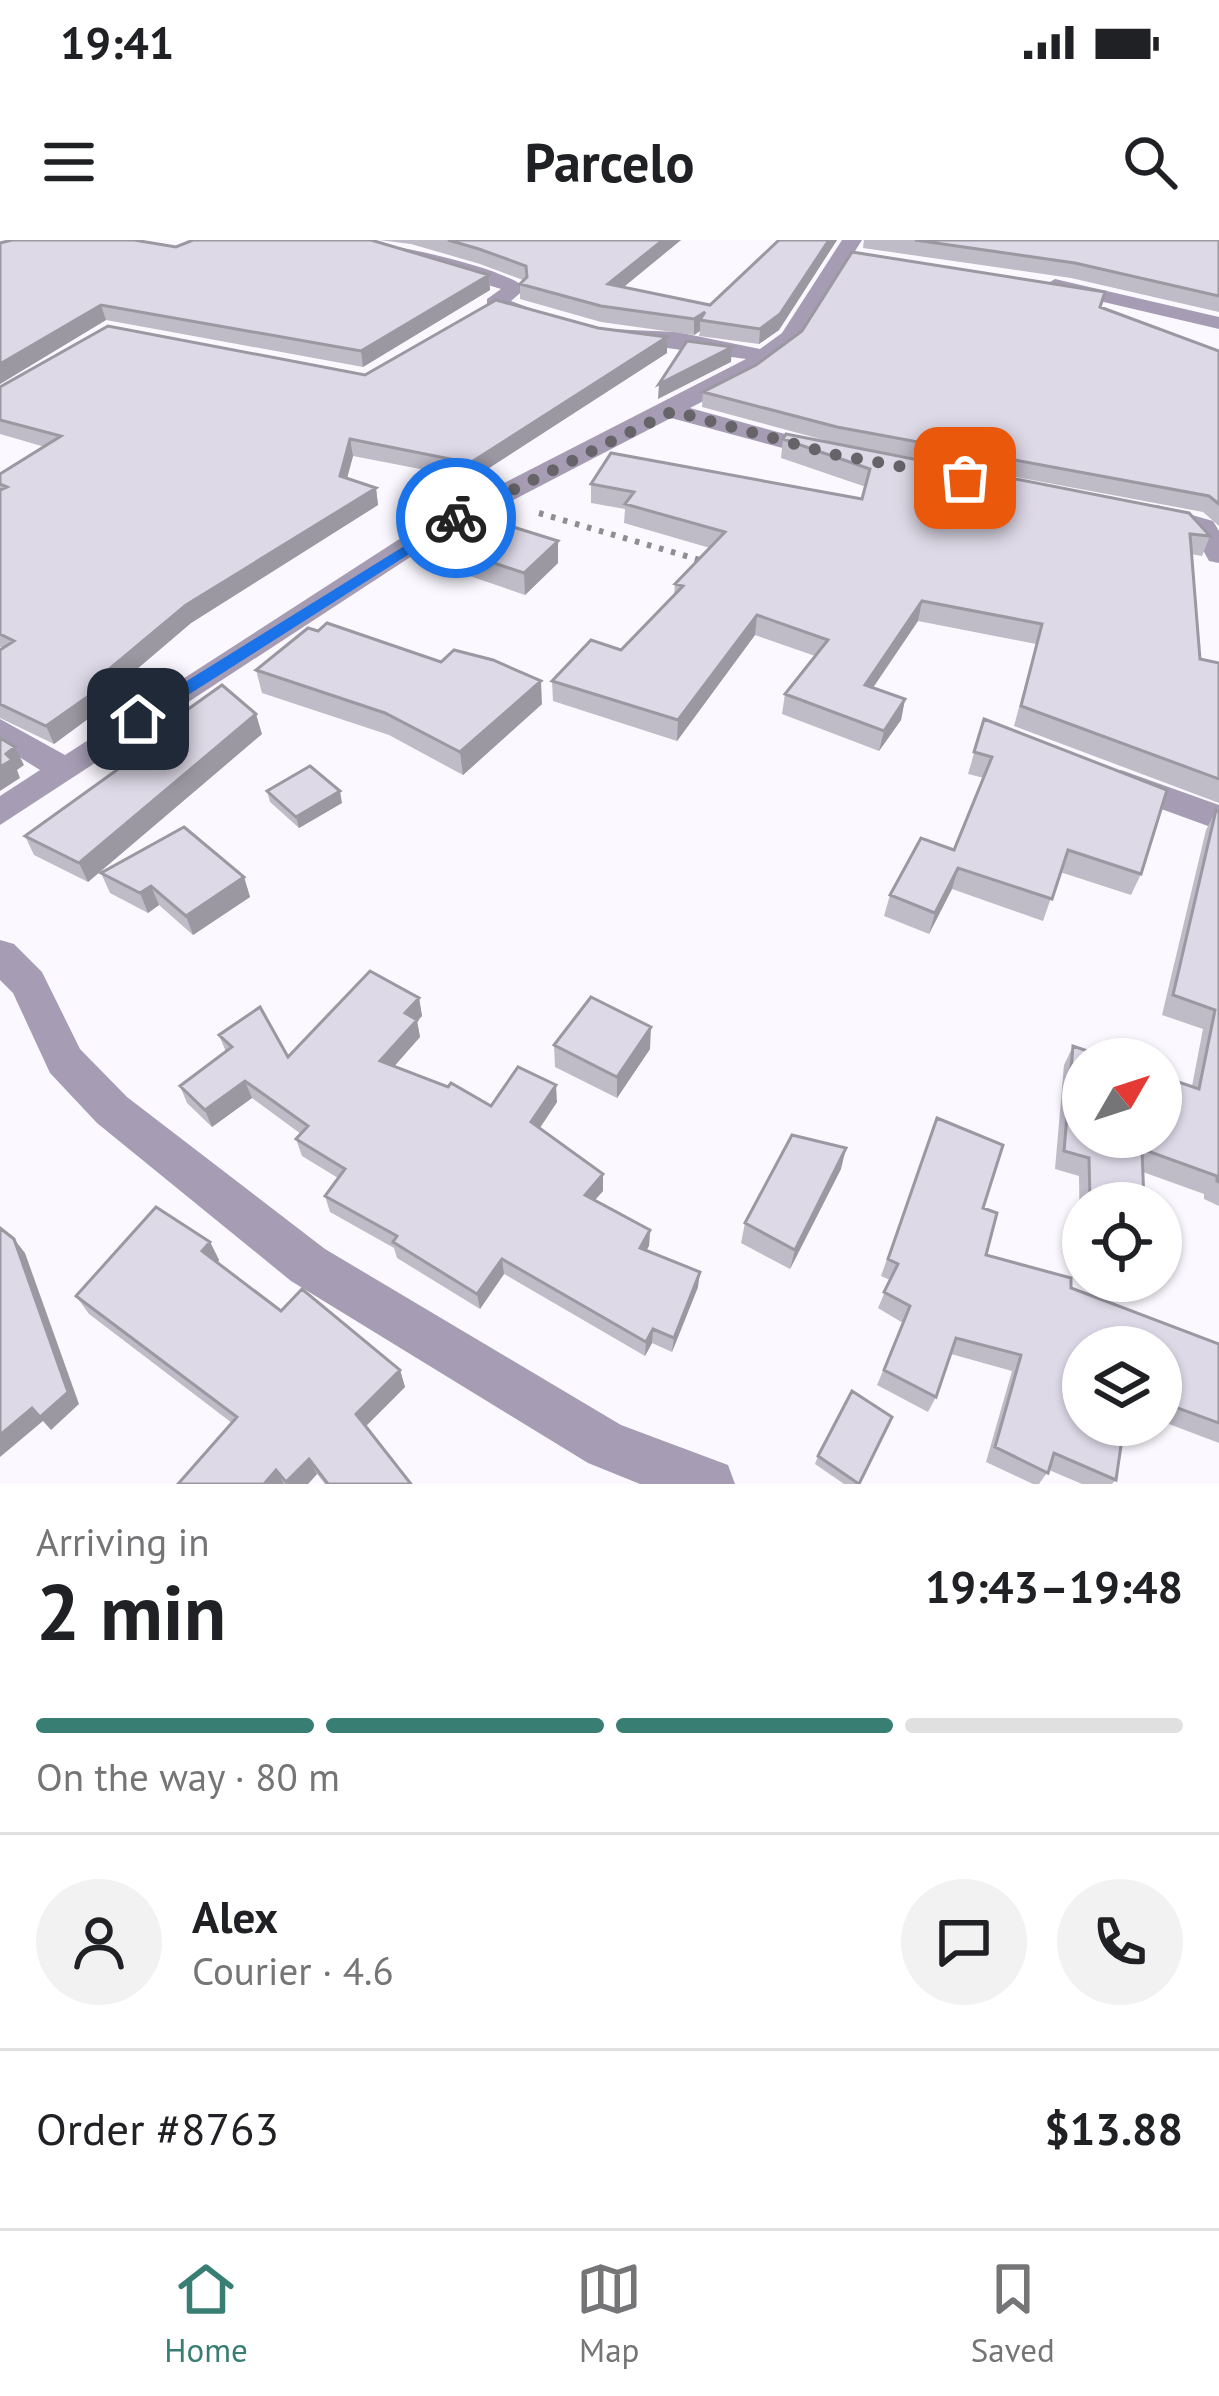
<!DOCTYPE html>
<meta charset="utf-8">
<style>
:root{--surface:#fff;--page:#f2f2f2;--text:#202124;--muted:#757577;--line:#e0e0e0;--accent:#397e73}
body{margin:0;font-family:"PT Sans",sans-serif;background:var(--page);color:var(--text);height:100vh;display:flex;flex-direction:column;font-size:45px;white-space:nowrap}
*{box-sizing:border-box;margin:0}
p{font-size:39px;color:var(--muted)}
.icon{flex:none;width:66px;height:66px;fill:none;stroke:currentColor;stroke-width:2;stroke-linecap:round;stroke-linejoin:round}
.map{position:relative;height:1244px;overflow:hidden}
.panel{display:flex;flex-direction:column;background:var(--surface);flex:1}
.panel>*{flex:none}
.needle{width:78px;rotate:51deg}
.controls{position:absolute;left:1062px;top:798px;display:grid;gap:24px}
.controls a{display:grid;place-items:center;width:120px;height:120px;border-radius:50%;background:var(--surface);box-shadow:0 3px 9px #0004;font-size:60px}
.pin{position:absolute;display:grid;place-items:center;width:102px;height:102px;color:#fff;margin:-51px;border-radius:24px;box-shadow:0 6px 18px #0006}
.courier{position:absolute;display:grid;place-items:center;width:120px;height:120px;margin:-60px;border:9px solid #1a73e8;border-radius:50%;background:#fff;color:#222;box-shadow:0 3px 15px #0007}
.summary em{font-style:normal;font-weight:700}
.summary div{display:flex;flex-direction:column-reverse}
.summary{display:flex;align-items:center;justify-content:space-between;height:204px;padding:0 36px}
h1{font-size:78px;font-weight:700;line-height:90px}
.bar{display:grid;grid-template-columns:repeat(4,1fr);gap:18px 12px;align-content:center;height:144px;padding:0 36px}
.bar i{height:15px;border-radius:9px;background:var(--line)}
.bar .active{background:var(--accent)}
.bar p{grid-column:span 4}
.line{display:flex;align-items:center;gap:30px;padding:0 36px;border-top:3px solid var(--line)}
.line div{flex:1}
.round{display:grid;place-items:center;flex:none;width:126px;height:126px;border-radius:63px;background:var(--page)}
.status{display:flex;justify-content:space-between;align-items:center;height:84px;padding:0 60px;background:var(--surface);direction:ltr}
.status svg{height:33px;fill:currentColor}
header{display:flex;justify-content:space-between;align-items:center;height:156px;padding:0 36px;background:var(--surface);font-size:54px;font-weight:700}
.tab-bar{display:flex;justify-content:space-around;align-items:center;height:168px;border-top:3px solid var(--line);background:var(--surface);font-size:33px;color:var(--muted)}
.tab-bar a{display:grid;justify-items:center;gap:6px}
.tab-bar .active{color:var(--accent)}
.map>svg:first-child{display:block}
</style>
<div class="status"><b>19:41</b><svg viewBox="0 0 49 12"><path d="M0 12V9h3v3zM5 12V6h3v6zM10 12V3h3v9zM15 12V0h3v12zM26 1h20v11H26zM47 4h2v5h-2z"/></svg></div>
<header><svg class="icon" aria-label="menu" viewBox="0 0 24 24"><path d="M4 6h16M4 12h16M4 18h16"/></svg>Parcelo<svg class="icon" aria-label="search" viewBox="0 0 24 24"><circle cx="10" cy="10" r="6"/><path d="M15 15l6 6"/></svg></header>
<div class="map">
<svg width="1219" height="1244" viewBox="0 0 1219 1244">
<rect width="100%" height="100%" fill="#fbf9ff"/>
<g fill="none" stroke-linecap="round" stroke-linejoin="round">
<!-- path -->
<path stroke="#8e8d92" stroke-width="6" stroke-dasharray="4.5 8" stroke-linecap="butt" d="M539,273L703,321"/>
<!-- minor -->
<path fill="#a69db4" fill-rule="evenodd" d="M340,0C378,0 499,25 526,48L511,61L546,74L535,80L487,67V59L501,49Z
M842,0H862L798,102L752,136L690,168L840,209V219L831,221L671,178L438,299L0,585V556L40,530L0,505V479L65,515L418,287L746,119L617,101L606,94L609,89L677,92L760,109L782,93Z
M1055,39L1219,77V89L1048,49L1045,45Z
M1157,265L1213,281L1219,291V323L1209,321L1193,292L1148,279L1144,273Z
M1121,530L1219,565V590L1109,550L1104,542L1109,534Z
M0,700L14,704L42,732L80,809L127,857L325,1009L621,1185L728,1225L735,1244H640L588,1223L291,1041L97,883L50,833L13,753L0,740Z"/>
</g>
<!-- wall -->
<path fill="#bfbbc7" d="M379,0H681L623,47L710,65L779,0H837L779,90L759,104L699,96L700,91L694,95L601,82L520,59V44L523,40L480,24L411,4Z
M864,0H1219V72L1071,38L863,8Z
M0,3L176,7L489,35L490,50L363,127L106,80L0,144Z
M1100,67L1219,111V286L1203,272L835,203L702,167L703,152Z
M598,88L667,97V113L472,239L353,216L347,238L376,248L378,265L191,383L103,458L100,470L54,504L0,478V410L2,408L0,407V234L45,207L0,194V147L365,135Z
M783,199L1210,296L1202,316L1191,314L1200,419L1219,423V563L1014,486L1036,404L918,381L873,448L905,459L901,480L879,511L782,474L785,454L815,416L755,395L677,501L553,461L552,441L621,410L674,355L675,344L710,308L624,283L625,269L591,263V244L862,259L866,247L781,218Z
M558,301V323L525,355L458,332L455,310Z
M256,430L542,464L463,535L389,495L262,453Z
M984,479L1141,634L1131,655L1060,632L1043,681L952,649L929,694L884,676L890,655L954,610L984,538L968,534Z
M262,494L88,642L34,615L25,596L148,508L145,500Z
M267,551L342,563L299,588L270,562Z
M1216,570L1219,571V966L1204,959V954L1143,932L1144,963H1083V1002L1080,1001L1079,936L1055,929L1064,825L1073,806L1192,846L1203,789L1162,775L1206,590Z
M101,633L244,637L250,657L193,695L159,665L148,673L110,653Z
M419,758L422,776L417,781L420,797L394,826L491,866L557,862L540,888L603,951L595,960L650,990L649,1006L646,1010L698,1047L672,1112L652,1103L645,1116L504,1034L480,1069L397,1018L394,1008L330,972L325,956L338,938L302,916L296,899L301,894L252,858L212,887L187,863L180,846L226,812L219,795L288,817Z
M554,805L650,809L617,858L555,827Z
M937,878L983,968L986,1015L1219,1103V1203L1161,1181V1107H1083L1116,1240L1112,1244H1082L1049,1230L1039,1244H1033L986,1222L1012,1131L951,1114L936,1157L928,1172L877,1145L903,1083L878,1068L890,1040L881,1036Z
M841,929L790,1029L741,1003L745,983Z
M210,1002L219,1020L217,1023L281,1071L400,1130L405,1147L366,1186L411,1244H325L317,1234L308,1244H178L232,1183L89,1074L76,1056Z
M818,1216L859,1244H844L815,1224Z"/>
<!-- shaded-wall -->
<path fill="#9b98a2" d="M663,0H681L608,60V44Z
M829,0H837L779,90L759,104L760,89Z
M489,35L490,50L363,127L361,111Z
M101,65L106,80L0,144V124Z
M705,72L700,80V91L694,95V79Z
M667,97V113L472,239L470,223Z
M732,107L731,122L658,159L659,144Z
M350,199L353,216L343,253L340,236Z
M376,248L378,265L191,383L103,458L100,470L54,504L46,486L96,440L186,365Z
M558,301V323L525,355L524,333Z
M922,361L918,381L861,465L865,445Z
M757,375L755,395L677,501L678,480Z
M541,441L542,464L463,535L460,512Z
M905,459L901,480L879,511L884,491Z
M256,474L262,494L88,642L79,623Z
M15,507L24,525L17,530L20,538L0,551V527L6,514Z
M340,551L342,563L299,588L296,577Z
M958,628L952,649L929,694L935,673Z
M244,637L250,657L193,695L186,676Z
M151,646L159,665L148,673L140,653Z
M419,758L422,776L417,781L420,797L384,838L380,821L405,773Z
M651,787L650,809L617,858V837Z
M245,841L252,858L212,887L205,870Z
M556,845L557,862L533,898L531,882Z
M846,908L841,929L790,1029L795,1010Z
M603,934V951L585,971V955Z
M650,990L649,1006L639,1023L640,1008Z
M14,999L25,1013L79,1164L51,1190L43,1181L0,1217V1195L32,1168Z
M210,1002L219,1020L212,1030L202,1011Z
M502,1019L504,1034L480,1069L477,1054Z
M700,1032L698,1047L672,1112L674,1098Z
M653,1089L652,1103L645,1116L646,1102Z
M400,1130L405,1147L362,1190L356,1174Z
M309,1219L317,1234L308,1244H287L286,1242Z
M276,1230L284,1244H264Z"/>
<!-- building -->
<path fill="#ded9e7" stroke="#9b98a2" stroke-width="3" d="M12,0H134L176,7L193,0H371L489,35L361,111L101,65L0,124V3Z
M448,0H663L608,44L710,65L779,0H829L780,74L760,89L700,80L705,72L694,79L601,66L520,44L527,37L526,26L479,9Z
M915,0H1219V56L1075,23Z
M852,12L1105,52L1100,67L1219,111V264L1209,256L837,187L703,152L756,125L802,91Z
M496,60L598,88L667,97L470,223L350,199L340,236L376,248L186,365L96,440L93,453L46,486L0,464V410L14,401L0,394V250L7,247L0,244V234L61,196L0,180V147L108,86L365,135Z
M687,101L732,107L659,144Z
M786,194L1189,273L1210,296L1190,294L1200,419L1219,423V539L1021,466L1042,384L922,361L865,445L905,459L884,491L785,454L828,400L757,375L678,480L552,441L591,400L621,410L683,346L675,344L725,292L625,264L634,252L591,244L611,213L862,259L870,229L783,199Z
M491,280L558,301L524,333L455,310Z
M327,383L441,422L454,410L493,420L541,441L460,512L385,473L256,430L308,388L318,391Z
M222,445L256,474L79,623L25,596L153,504L145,500Z
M984,479L1167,550L1141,634L1068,610L1052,659L958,628L935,673L890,655L921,598L954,610L992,517L974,512Z
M0,498L15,507L6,514L12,520L0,527Z
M310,526L340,551L296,577L267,551Z
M1216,570L1219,571V942L1217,941V936L1142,909L1144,963H1090L1089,918L1064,911L1073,806L1111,819H1083V897H1161V836L1199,849L1215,770L1173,755Z
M184,587L244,637L186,676L151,646L140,653L101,633Z
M370,731L419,758L405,773L417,780L380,821L448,847L451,843L491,866L518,827L556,845L531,882L603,934L585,955L650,990L640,1008L700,1032L674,1098L653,1089L646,1102L502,1019L477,1054L393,1002L397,996L325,956L345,929L296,899L308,886L245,841L205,870L180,846L232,807L219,795L260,767L288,817Z
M591,757L651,787L617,837L554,805Z
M937,878L1003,905L983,968L997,973L986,1015L1071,1038V1048L1219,1104V1183L1161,1162V1107H1083V1185H1124L1116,1240L1054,1213L1048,1233L995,1207L1021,1115L956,1098L936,1157L884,1130L910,1066L884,1052L898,1024L888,1019Z
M792,895L846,908L795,1010L745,983Z
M156,967L210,1002L202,1011L281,1071L302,1049L400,1130L356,1174L411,1244H328L309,1219L286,1242L276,1230L264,1244H178L237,1177L76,1056Z
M0,988L14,999L68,1152L40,1177L32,1168L0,1195Z
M852,1151L892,1177L859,1244L818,1216Z"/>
<!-- route -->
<path fill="#1a73e8" d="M456,274L461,281L144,483H132V475Z"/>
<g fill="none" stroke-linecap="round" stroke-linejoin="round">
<!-- done -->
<path stroke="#666469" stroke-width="12" stroke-dasharray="0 21.6" d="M456,278L673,171L832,214L965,238"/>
</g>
</svg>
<div class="controls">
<a><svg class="needle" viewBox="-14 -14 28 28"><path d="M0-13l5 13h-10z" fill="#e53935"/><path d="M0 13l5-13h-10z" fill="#757577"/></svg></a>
<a><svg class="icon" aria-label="locate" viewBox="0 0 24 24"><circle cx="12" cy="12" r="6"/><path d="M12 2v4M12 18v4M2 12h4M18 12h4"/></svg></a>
<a><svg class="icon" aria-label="layers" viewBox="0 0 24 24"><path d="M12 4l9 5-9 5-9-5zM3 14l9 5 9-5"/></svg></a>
</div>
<div class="pin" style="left:965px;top:238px;background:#ea580c"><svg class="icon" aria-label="bag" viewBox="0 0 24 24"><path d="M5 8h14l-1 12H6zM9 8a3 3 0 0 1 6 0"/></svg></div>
<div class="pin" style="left:138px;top:479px;background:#1f2937"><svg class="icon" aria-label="home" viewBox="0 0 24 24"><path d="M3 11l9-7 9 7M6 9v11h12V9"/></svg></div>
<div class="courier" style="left:456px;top:278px"><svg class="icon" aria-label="bike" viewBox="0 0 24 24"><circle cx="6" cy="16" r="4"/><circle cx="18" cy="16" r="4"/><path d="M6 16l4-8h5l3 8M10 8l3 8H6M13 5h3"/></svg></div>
</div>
<section class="panel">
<div class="summary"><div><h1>2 min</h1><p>Arriving in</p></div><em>19:43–19:48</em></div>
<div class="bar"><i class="active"></i><i class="active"></i><i class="active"></i><i></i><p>On the way · 80 m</p></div>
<div class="line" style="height:216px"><a class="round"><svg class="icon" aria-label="person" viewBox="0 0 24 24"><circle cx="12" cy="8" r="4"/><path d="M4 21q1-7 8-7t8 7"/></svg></a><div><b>Alex</b><p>Courier · 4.6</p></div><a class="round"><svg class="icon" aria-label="chat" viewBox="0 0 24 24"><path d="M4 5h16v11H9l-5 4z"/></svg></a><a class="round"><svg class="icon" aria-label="phone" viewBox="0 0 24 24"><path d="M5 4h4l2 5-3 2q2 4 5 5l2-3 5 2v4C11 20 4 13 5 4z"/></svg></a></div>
<div class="line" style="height:156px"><div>Order #8763</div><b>$13.88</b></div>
</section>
<nav class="tab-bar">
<a class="active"><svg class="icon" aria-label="home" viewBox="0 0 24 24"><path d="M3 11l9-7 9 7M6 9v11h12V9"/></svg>Home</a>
<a><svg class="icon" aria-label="map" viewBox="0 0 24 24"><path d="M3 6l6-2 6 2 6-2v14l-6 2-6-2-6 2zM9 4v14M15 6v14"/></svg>Map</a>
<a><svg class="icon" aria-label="saved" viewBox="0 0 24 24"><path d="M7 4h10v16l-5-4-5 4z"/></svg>Saved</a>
</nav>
